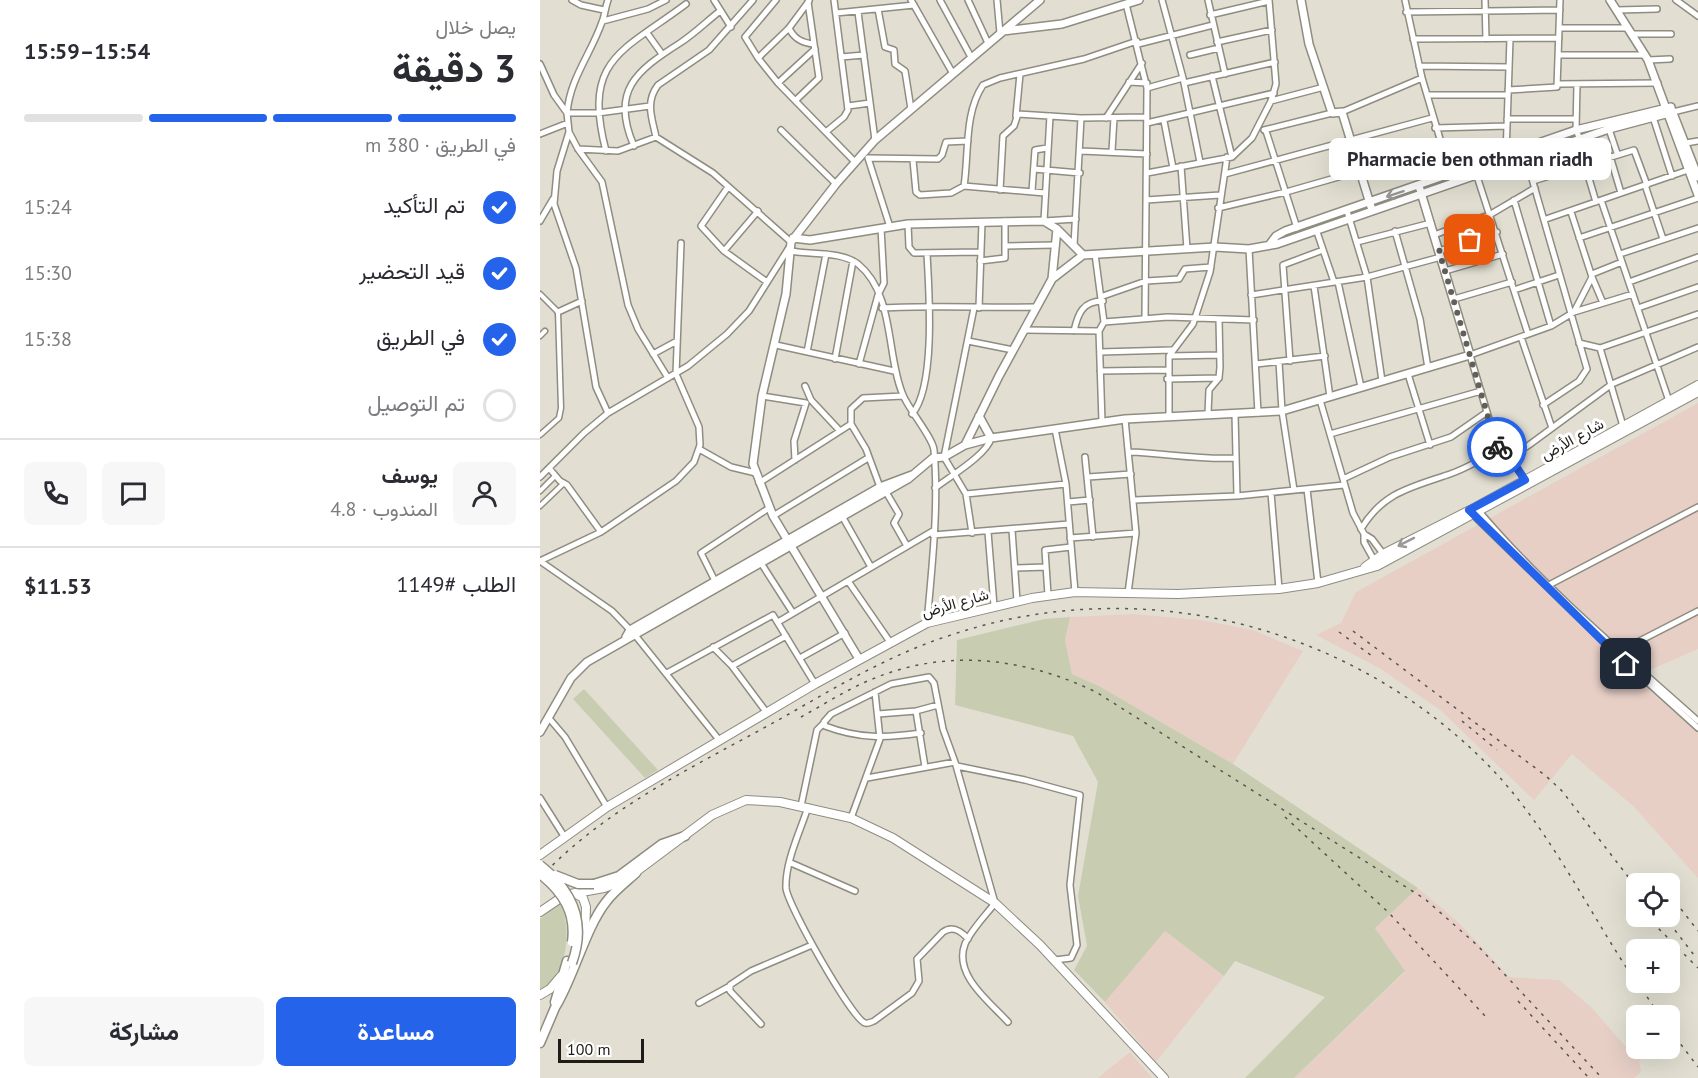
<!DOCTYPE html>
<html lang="ar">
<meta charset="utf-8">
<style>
:root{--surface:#fff;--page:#f7f7f7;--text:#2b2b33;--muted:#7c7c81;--line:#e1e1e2;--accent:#2563eb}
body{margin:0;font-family:"PT Sans",Vazirmatn,sans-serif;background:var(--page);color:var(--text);direction:rtl;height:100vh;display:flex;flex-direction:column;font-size:22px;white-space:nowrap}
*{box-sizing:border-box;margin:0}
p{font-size:20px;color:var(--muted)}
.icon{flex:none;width:33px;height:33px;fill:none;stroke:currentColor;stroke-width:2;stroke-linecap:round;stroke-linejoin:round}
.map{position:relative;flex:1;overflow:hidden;direction:ltr}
.details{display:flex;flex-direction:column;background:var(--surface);width:540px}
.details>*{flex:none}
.controls{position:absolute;left:1086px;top:873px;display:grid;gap:12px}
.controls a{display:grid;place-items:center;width:54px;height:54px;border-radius:9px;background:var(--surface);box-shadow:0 6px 24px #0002;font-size:30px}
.scale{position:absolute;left:18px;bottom:15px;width:86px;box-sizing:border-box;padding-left:6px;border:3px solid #1e1c18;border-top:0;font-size:16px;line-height:21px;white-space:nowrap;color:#1e1c18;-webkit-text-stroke:4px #fff;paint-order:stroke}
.pin{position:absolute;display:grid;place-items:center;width:51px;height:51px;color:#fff;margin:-26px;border-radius:12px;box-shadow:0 3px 9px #0006}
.courier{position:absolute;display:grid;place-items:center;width:60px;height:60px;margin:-30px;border:4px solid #2563eb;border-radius:50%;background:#fff;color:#222;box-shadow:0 2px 8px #0007}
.bubble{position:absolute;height:42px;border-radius:9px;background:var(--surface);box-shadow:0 6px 24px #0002;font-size:20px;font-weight:700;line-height:42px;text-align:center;direction:rtl}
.head em{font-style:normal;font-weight:700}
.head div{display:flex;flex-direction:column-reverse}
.head{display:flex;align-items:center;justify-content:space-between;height:102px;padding:0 24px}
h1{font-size:39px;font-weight:700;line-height:45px}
.bar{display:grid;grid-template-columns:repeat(4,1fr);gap:9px 6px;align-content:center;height:72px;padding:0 24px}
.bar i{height:8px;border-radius:4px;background:var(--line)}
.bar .selected{background:var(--accent)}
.bar p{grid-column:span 4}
.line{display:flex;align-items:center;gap:15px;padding:0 24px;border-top:2px solid var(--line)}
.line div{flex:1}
.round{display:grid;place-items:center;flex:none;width:63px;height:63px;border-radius:9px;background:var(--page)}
ol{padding:0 24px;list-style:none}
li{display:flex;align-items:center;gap:18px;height:66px}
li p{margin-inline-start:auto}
li .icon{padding:6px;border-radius:50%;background:var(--accent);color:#fff;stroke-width:4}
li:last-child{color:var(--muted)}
li i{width:33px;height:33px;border:3px solid var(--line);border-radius:50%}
.cta{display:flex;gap:12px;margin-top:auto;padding:12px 24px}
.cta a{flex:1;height:69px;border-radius:9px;background:var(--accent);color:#fff;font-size:24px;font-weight:700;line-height:69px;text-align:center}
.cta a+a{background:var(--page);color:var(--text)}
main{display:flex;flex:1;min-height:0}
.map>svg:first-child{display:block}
</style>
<main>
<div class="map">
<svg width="1158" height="1078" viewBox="0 0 1158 1078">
<rect width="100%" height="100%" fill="#e2dfd2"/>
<!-- industrial -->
<path fill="#e7cfc6" d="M1158,403V649L1094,677L1158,733V878L1093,806L1032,754L994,800L900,710L841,669L776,635L801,623L816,592Z
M593,614L661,620L713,630L763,651L693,764L559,686L532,674L525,640L530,617Z
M878,888L918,922L969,977L1019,980L1052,1008L1085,1046L1096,1036V1048L1105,1049L1108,1053L1099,1061L1101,1072L1094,1078H754L865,972L835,928Z
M625,931L684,976L616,1062L565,1002Z
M590,1052L612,1078H558L580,1060Z"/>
<!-- green -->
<path fill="#c8cdb1" d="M530,617L525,640L532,674L559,686L693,764L878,888L835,928L865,971L754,1078H705L785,997L695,961L684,976L625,931L565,1002L534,970L547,946L538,896L558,782L533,736L415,705L417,640L504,619Z
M44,689L118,770L105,778L33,699Z
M20,903C33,930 27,976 0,991V919Z"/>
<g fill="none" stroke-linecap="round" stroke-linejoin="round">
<defs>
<path id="pedestrian" d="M0,294L18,312L21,408L19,418L0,435
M0,336L5,331
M0,491L15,476
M0,506L24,483"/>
<path id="minor" d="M32,0L41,5L64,10
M68,0C65,8 65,15 62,22C51,54 30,78 27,113H58L110,106
M174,0L191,27
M213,0L169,50L118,85C105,102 112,118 116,137L173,173L251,242
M236,0L205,37L218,58L238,83L315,162
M371,0L412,72
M400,0L431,57
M428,0L448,43
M457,0L460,33
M622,0L643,78L660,162
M668,0L685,74
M865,0L882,78L913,183
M945,0L946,39
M1136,0L1158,16
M586,4L607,88L605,318
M338,9L345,47L354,50L355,64L365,71L371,109
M1077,10L1117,9
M318,12L335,140
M866,12L1020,10
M296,13L374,5
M670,15L729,1
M63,21L108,9L126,0
M249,28C254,39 262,43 274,44
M1020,28H1088
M107,33L122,54
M1091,34H1131
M873,39L1019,38
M677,42L732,30
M598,44L673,25
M650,55L679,48
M1019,55H1104
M301,57L324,55
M218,58L249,28L269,1
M1108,60L1130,59
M0,64L14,95L27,113L29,132L38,149L62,182L88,305L98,329L128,378
M879,66L969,67
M672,76L692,157
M589,82L607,83
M238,83L275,49
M644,83L735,62
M1018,84L1118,83
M1037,84L1036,130L1050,163
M607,88L643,78
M968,90L1017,87L1020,0
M887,95H968
M256,100L279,78L268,2
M731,101L784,87
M308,106L330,103
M802,112L882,78
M1133,112L1158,106
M476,116L480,74
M510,116L504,221L536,219
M1113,117L1132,176
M566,118L602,63
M967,119H1036
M624,121L633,168
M607,123L734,93
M895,128L967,126
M1069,129L1077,153
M241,130L296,184
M724,130L792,113
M287,131L304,117L308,110L294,0
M726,131L757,228
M29,132L17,171L14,204L36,268L56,387L68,413
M0,134L28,123
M1146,143L1158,141
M94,146C70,91 96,71 140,43C154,34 166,22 180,11
M38,149L78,151L116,137
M66,151C42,59 82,52 146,4
M541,151L607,154
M572,151L574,118
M966,155L970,39
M1070,156L1081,193
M328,158L350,227
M329,158L398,159L402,155L406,142L428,141
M986,158L1047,369L1039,381L1003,405
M373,160L376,192L380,195L411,193L424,186L505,193
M1045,165L1056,202
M641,166L647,249
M934,167L988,334
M494,169L540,173
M607,173L692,157L712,138L731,101L736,84L729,0
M685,174L892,118
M993,181L1094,150L1107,185
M1105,185L1123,239
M424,186C429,154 424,113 443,85L460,78L544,59L597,41
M188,187L161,226L184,251L227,282
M460,190L463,136L474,126L478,114L541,118L607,117
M492,191L495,150L507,148
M606,200L680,195
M974,200L1011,326
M1061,200L1129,401
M678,208L746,192L900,148
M807,211L827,277L842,381
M1031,212L1052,277L1034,312
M1006,219L1151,169
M0,221L13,199
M368,224L369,247L374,253L440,252
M855,231L880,319L888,368
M777,232L794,282
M894,235L951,214L995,188
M1039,238L1158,198
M817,242L891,223
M534,245L541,118
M466,246L515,245
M709,249L718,413
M184,251L218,211
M251,251C271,255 301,251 318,264C355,294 346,356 363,395C369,410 393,438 394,450C399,506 392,566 387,623
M899,251L957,232
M555,254L564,322L559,331L562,422
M1080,254L1158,228
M440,261L465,258V221
M905,271L963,254
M1052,274L1082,262
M1052,277L1063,303
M798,282L821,387
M1089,282L1158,257
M774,286L790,397
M974,290L1019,275
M1093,294L1034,312L1011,326L930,355L958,449L964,454H975L989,445L1072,384L1158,347
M711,295L827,277L901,257
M563,296L606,281L639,279L645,269L671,267
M914,299L972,282
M342,308C394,305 444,308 496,307
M439,308L442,222
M1098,308L1158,287
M18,312L42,301
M564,322L628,317L714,320
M484,330L559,331
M534,331C538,313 543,301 563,301
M981,337L1012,428
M428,341L473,350
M1039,343L1060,348
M236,345L354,371
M267,352L286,254
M560,352L632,350
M113,354L137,341
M629,356L680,355
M295,359L313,261
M750,361L743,265L783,250
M739,362L742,411L754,490
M319,364L338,295L344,283L341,228
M716,364L785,356
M560,371L627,370
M868,374L890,445
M627,379L679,378
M265,386L271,400L300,431
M222,396L266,403L254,441L255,460
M780,400L813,513L824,534L832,539L844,555
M372,414C396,387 389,290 387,254
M668,414L669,390L679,378L680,367L679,319
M695,414L697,496
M629,416V356L653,324L670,272L687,157
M585,419L596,533L588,593
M1083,426L1060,348L1158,314
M515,429L526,484L535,592
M790,434L941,391
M159,449L191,467L216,473
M589,452C625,453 659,460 695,458
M969,456L985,480
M545,457L553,537
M9,468L20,481L27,485L61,532
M0,477L44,433L68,413L148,366L187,334L209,311L250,246
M548,477L591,474
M803,479L850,457L911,437L947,412
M219,483L311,424
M340,487L326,449L311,424V409L323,398L363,396
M395,488C409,477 448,454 451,438
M767,489L778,583
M346,492L359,514L354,523L367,546
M731,493L739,589
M426,494L526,484
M594,500L697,496L804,485
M528,502L550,500
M938,510C1002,586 1084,655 1158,721
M930,512L1075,653L1158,728
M233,516L328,458
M302,516L331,567
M821,529C842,494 868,488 904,476C924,470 941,460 958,449
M472,530L477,601
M448,532L454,606
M432,533L426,494L404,457L434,308
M824,534V542L835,562
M393,535L529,524
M530,538L596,533
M0,561L61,532L136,481L154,462L160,445L159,427L136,374L141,243
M0,561L72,611L95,635L180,741
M221,563L253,613
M475,568L506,567
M175,581L161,553L229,508
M308,581L350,642
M1007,586L1158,507
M508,595L505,550L531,547
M238,622L393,531
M173,647L192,666L227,713
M1076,653L1158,611
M260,658L305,633
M192,666L246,636
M127,673L233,615L275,684
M376,711L385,767
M338,714L376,711L398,705
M8,717L25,737L67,807
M381,733C346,738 319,739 285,726L284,722L291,714L351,684L389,677L394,683L403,729L415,762
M417,766L485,780L540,795L530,885L537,945L531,958L515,960
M327,778L415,762L455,903C446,915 431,930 425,944C413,975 450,1002 468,1022
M0,798L24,836
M261,806L277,730L284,723
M268,807C260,832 245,862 246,888C247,904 312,1019 325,1023C328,1024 331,1022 334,1021L372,993L379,981L377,959L403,932C413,925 421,931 428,939
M311,818L340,739L335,692
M251,863L315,891
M159,1003L190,986
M221,1024L190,991V985L211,971L272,945"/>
<path id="tertiary" d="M761,0L769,44L792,113L802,112L831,207
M1070,0L1108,60L1158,195
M463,31L522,24L599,0
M1131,108L1158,177
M253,238L270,240L368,224L504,221L517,229L543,255
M730,244L736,236L745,231L1036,130L1131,107
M512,279L517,229
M439,416L451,438
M425,445L459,376L512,279L543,255L675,247L709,249L737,244L1069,129L1133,112
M86,637L90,630L340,487L372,475
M319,659L233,516L213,464L222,396L246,294L251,242L296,184L335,140L500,0
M0,732L31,678L47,662L368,479L393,458L404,457L425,445L451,438L585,419L742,411L930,355L879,186"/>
<path id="secondary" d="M825,567L843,554L936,507L1158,385
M0,855L67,807L275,684L387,623L492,598L535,592L638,594L739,589L778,583L837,566L1158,392
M35,893L43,898L46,907L45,935
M0,912L25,895L64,888L85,880L172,815L206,800L240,802L311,818L353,838L455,903L500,945L624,1078
M0,995L10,989L21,976"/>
<path id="primary" d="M54,884L79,876L122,844L145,836
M15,1002L27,961
M16,1006C34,976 46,927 66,902C74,891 86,882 96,873
M0,1043L17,1003"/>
</defs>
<!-- pedestrian casing -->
<use href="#pedestrian" stroke="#8f8c80" stroke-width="7"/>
<!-- minor casing -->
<use href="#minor" stroke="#8f8c80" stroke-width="8"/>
<!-- tertiary casing -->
<use href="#tertiary" stroke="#8f8c80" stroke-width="10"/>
<!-- secondary casing -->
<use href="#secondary" stroke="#8f8c80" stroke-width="10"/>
<!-- primary casing -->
<use href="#primary" stroke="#8f8c80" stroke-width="11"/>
<!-- pedestrian -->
<use href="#pedestrian" stroke="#fff" stroke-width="4"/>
<!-- minor -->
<use href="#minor" stroke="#fff" stroke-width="5"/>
<!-- tertiary -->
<use href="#tertiary" stroke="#fff" stroke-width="7"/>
<!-- secondary -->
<use href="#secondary" stroke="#fff" stroke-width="8"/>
<!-- primary -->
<use href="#primary" stroke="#fff" stroke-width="8"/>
<!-- rail -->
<path stroke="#57554e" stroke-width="1.5" stroke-dasharray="3 6" stroke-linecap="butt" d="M813,631L1006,776L1022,791L1096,887
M799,632L832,656
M261,717C283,705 306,690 330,680C405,648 483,657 556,692L885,899L937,945L1062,1078
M922,721L957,750
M745,817L848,912L946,1017
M0,878C68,805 164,762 249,714C301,684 354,653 411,635C596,573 802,622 941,758C1007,822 1045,907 1096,982
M1093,903L1096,907
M1141,909L1158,931
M1106,916L1158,968
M1124,916L1154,955
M1097,982L1120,1016
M978,1001L1049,1078
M1130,1030L1158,1067"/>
<defs>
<path id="primary-bridge" d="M0,865C33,891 47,922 32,963
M0,874C23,892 36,913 32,942
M15,875L38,884H54"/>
</defs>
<!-- primary-bridge casing -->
<use href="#primary-bridge" stroke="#8f8c80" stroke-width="11" stroke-linecap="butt"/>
<!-- primary-bridge -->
<use href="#primary-bridge" stroke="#fff" stroke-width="8"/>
</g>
<!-- one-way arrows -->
<defs><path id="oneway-shaft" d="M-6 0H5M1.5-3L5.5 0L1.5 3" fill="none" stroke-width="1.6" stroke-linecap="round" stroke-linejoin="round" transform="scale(1.5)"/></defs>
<g stroke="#9a9997">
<use href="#oneway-shaft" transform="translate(855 194) rotate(162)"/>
<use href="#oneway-shaft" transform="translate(866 542) rotate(153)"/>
</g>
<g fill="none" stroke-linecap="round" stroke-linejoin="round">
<!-- done -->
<path stroke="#636059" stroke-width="6" stroke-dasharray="0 10.8" d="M930,240L899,251L957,447"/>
<!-- route -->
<path stroke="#2563eb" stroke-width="8" d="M957,447L969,456L985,480L929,510L1086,664"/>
</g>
<g text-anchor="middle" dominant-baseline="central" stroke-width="6" stroke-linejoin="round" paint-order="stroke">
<!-- street labels -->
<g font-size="15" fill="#1e1c18" stroke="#fff">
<text transform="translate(1032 439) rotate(-29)">شارع الأرض</text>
<text transform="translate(415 603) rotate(-16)">شارع الأرض</text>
</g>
</g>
</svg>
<div class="controls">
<a><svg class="icon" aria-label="locate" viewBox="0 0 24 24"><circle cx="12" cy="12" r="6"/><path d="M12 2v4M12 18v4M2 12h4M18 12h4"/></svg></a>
<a>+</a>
<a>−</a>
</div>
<div class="scale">100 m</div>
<div class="pin" style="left:930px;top:240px;background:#ea580c"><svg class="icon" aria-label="bag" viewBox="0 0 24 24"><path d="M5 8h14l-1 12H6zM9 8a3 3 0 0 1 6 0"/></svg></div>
<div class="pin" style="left:1086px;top:664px;background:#1f2937"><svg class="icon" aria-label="home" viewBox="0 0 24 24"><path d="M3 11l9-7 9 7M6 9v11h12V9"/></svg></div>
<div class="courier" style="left:957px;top:447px"><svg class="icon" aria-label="bike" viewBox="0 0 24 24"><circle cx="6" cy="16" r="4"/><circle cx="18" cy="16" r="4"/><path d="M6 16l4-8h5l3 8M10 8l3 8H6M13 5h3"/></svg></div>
<div class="bubble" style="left:789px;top:138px;width:282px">Pharmacie ben othman riadh</div>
</div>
<section class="details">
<div class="head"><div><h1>3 دقيقة</h1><p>يصل خلال</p></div><em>15:54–15:59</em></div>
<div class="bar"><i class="selected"></i><i class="selected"></i><i class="selected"></i><i></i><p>في الطريق · 380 m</p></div>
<ol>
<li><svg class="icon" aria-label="check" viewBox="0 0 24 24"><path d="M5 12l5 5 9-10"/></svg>تم التأكيد<p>15:24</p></li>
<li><svg class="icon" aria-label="check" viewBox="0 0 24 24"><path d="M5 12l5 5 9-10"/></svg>قيد التحضير<p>15:30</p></li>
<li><svg class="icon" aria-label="check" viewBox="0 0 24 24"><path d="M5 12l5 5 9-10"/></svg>في الطريق<p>15:38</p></li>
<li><i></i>تم التوصيل</li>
</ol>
<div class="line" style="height:108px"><a class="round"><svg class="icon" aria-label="person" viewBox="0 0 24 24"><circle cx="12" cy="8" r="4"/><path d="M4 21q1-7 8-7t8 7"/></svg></a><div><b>يوسف</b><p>المندوب · 4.8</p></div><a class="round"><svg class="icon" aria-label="chat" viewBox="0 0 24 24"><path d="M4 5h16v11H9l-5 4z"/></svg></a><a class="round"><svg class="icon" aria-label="phone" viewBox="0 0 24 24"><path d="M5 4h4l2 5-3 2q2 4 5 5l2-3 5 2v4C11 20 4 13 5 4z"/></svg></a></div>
<div class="line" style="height:78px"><div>الطلب #1149</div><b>$11.53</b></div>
<div class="cta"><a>مساعدة</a><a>مشاركة</a></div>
</section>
</main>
